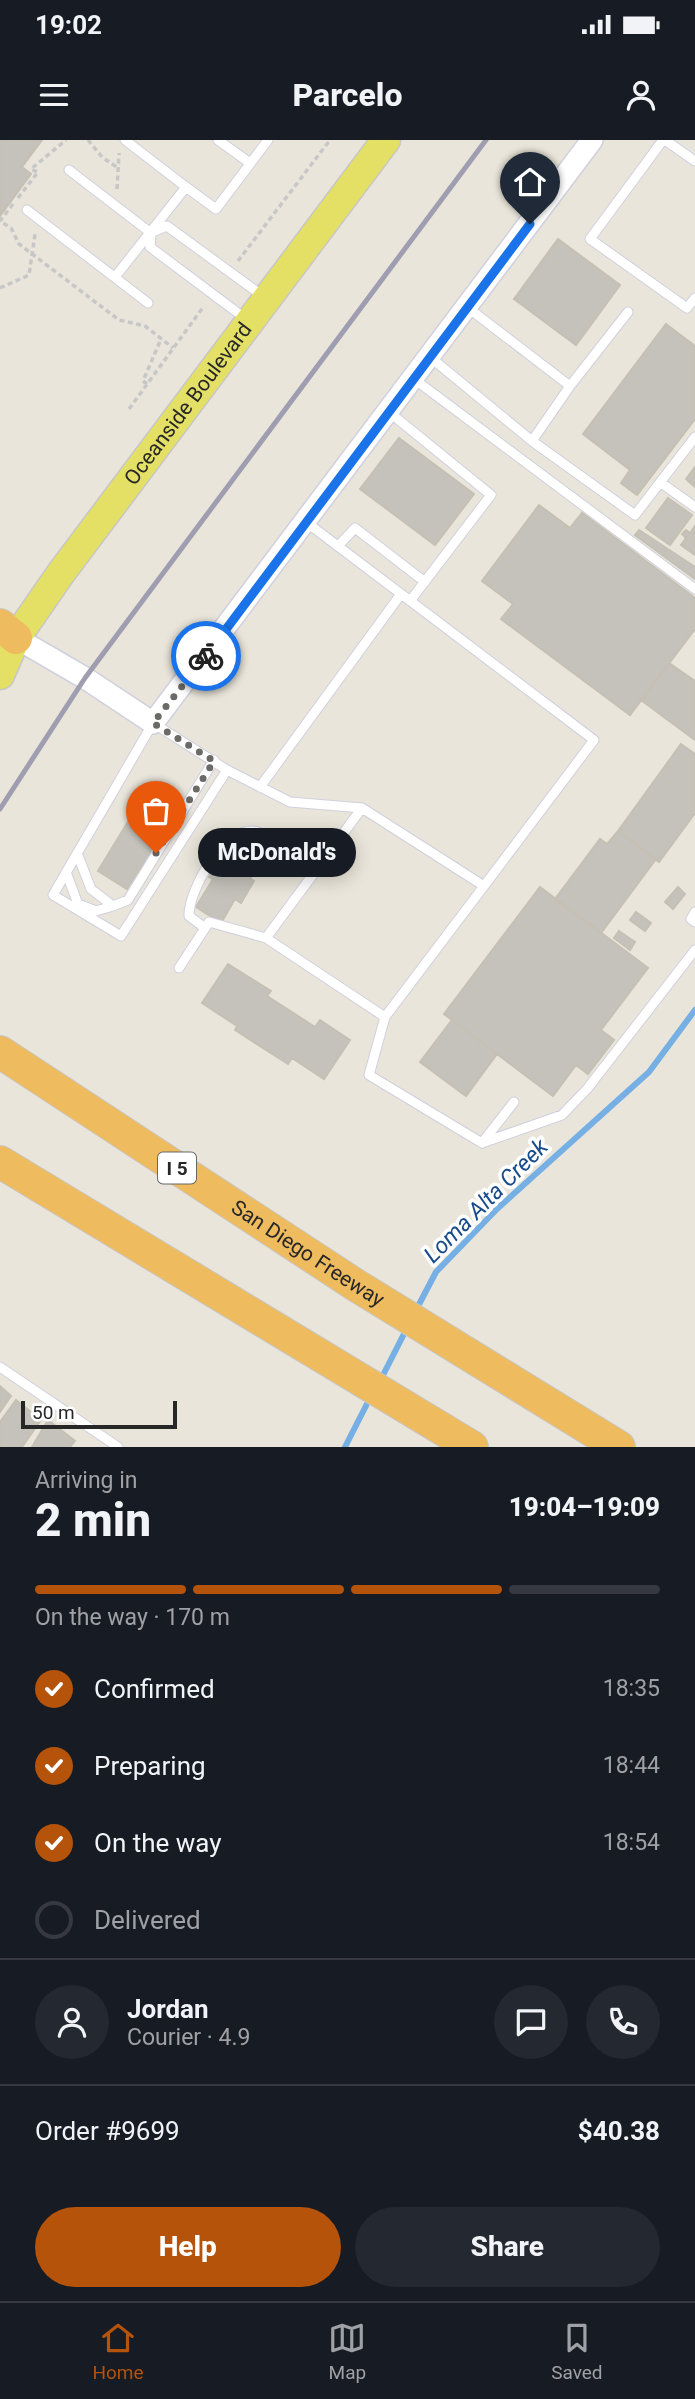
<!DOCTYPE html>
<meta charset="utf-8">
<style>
:root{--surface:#171b24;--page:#242831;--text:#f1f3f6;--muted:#9ea1a6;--line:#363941;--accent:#b45309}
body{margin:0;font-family:Roboto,sans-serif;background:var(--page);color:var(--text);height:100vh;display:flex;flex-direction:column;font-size:26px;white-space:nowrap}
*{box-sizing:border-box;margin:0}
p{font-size:23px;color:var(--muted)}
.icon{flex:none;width:38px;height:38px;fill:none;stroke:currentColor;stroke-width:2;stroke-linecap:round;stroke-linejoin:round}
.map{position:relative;height:1307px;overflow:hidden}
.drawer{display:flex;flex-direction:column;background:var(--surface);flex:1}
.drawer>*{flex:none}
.scale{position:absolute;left:21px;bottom:18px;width:156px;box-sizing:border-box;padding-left:7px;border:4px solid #272727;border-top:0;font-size:19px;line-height:24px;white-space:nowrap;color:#272727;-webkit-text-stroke:5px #fff;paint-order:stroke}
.pin{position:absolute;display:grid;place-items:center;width:60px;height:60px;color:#fff;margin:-72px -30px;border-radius:50% 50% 50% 0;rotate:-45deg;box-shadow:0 0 7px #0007}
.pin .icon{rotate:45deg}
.courier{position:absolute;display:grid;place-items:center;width:70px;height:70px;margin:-35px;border:5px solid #1a73e8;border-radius:50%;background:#fff;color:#222;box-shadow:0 2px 9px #0007}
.bubble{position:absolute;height:49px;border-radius:24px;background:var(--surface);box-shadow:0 4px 18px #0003;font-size:23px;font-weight:800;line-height:49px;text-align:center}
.overview em{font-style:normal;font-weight:800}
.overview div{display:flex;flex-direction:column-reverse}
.overview{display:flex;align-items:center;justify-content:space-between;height:119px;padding:0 35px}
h1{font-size:46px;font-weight:800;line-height:52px}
.bar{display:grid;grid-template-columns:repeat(4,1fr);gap:10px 7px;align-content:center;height:84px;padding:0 35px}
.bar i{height:9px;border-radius:5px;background:var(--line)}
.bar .active{background:var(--accent)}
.bar p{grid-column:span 4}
.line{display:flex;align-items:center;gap:18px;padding:0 35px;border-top:2px solid var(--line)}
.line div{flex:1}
.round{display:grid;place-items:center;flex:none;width:74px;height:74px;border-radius:37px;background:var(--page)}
ol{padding:0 35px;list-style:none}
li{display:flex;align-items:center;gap:21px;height:77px}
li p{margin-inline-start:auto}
li .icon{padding:7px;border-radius:50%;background:var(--accent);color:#fff;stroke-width:4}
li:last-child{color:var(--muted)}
li i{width:38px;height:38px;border:4px solid var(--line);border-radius:50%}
.cta{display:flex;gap:14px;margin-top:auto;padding:14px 35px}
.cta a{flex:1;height:80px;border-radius:42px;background:var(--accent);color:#fff;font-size:28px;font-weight:800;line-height:80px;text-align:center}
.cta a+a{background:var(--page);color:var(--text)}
.status{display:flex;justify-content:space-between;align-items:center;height:49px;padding:0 35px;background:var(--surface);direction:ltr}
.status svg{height:19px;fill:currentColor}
header{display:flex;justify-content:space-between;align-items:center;height:91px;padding:0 35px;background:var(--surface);font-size:32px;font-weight:800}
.tabs{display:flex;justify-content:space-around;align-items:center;height:98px;border-top:2px solid var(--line);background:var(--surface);font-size:19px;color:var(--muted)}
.tabs a{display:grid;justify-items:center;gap:4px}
.tabs .active{color:var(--accent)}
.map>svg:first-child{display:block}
</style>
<div class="status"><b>19:02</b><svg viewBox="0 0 49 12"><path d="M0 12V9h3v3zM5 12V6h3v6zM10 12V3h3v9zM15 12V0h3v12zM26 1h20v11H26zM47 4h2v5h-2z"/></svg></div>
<header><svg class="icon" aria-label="menu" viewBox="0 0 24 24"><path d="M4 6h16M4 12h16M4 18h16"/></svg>Parcelo<svg class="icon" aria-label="person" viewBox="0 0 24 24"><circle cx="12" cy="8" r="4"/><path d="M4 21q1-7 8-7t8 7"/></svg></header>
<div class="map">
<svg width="695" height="1307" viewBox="0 0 695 1307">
<rect width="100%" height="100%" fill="#e9e5da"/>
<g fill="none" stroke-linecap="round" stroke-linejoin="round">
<!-- stream -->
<path stroke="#75afe3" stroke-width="6" d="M415,1172L436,1132L497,1069L649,932L695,870
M380,1241L407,1188
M345,1307L371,1256"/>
</g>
<!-- building -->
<path fill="#c4c2ba" stroke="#c4c1b4" stroke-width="2" d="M0,0H42L22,27L31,34L0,76Z
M558,99L620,145L576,205L514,159Z
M666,184L695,206V279L637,355L621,343L630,330L583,294Z
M399,298L474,354L435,405L360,349Z
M695,327V347L686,339Z
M668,358L692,375L670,405L646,388Z
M539,365L570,388L582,373L695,458V489L630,575L501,479L513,464L482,441Z
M695,386V415L681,405L686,398L682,394L686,390L690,393Z
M639,390L695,427V439L635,395Z
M669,523L695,541V600L641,560Z
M681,604L695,614V673L659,722L618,691Z
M151,644L182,663L142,734L138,731L127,749L98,731Z
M618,691L656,719L601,793L555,759L600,699L607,704Z
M237,702L263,718L250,739L254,741L241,763L235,759L221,783L196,767L213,739L209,737L218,722L223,724Z
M540,747L648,828L601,890L614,900L588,934L576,925L553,956L444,874Z
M678,747L685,754L673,769L665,762Z
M636,772L651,783L645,791L630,780Z
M619,791L635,802L630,810L614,798Z
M228,824L271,851L267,856L315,887L320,880L350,900L324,939L292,918L288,924L235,890L237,886L202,863Z
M452,880L497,914L466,956L420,922Z
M0,1246L11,1256L0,1272Z
M16,1260L41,1280L22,1307H0V1282Z
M48,1280L75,1301L70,1307H32Z"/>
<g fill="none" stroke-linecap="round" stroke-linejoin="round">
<defs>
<path id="service" d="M125,0L186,47
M218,0L250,23
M663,0L590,99L687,168L695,158
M665,0L695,21
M69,30L151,93
M27,70L148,163
M152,92L167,86L264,157
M151,95L150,107L246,179
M115,137L186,47L216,69L268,0
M467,167L570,246L628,172
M430,217L532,301L570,246
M414,239L695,449
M389,272L491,355L410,461
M532,301L635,375L695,297
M660,342L695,367
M338,406L355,388L425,442
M227,630L121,796L53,755L153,583L227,630L290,662L362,668L484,746L594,600L306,382
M260,647L401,454
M362,668L266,798L385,877L484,746
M77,713L91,749L113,766L128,760L214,620
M66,732L78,764L96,771L113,766
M695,772L691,779L695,782
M205,788L189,776C188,751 226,682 258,692C269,696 269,705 277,711C288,719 303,725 315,732
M179,828L209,782L266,798
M385,877L369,935L482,1003L514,962
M482,1003L562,975L587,949L695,810
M0,1227L118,1307"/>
<path id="tertiary" d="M16,498L85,538L153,583L592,0"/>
<g id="primary">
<path id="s1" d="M0,535L16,498L61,433L386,0"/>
</g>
<g id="motorway">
<path d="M0,485L16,498"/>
<path id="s2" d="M0,912L354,1144L619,1307"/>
<path d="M0,1022L472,1307"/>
</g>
</defs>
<!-- service casing -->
<use href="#service" stroke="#d0d0df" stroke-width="11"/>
<!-- tertiary casing -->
<use href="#tertiary" stroke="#d0d0df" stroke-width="24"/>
<!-- primary casing -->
<use href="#primary" stroke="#c7c7c7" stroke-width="31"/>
<!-- motorway casing -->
<use href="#motorway" stroke="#c7c7c7" stroke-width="34"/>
<!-- path -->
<path stroke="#c7c7c7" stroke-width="3.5" stroke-dasharray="5 3.5" stroke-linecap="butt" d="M88,0L102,17L118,28
M117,49L119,13
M18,58L38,32L31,29L66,0
M13,64L0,81L11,88L19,104L119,180L145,186L173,208
M238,121L330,0
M0,148L29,135L35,94
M147,244L143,241L161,199
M129,269L204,166"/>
<!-- service -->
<use href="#service" stroke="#fff" stroke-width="9"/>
<!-- tertiary -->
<use href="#tertiary" stroke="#fff" stroke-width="21"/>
<!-- primary -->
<use href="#primary" stroke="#e3e065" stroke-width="28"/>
<!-- motorway -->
<use href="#motorway" stroke="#efbb5f" stroke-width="32"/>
<!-- rail -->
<path stroke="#9f9eb0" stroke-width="5" d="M0,669L85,538L486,0"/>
</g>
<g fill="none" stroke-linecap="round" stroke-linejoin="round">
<!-- done -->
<path stroke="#6b6a66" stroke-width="7" stroke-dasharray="0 12.6" d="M156,713L214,621L153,583L206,516"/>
<!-- route -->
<path stroke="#1a73e8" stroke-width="9" d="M206,516L530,84"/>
</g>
<g text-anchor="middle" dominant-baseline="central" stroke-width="7" stroke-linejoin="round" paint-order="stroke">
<!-- shield labels -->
<rect fill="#fff" stroke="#686868" stroke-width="2" x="158" y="1012.5" width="38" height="31" rx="5"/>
<g font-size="19" font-weight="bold" fill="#272727">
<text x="177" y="1028">I 5</text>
</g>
<!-- street labels -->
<g font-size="21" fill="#272727" stroke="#fff">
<text stroke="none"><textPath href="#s1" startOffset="331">Oceanside Boulevard</textPath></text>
<text stroke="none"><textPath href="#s2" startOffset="368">San Diego Freeway</textPath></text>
</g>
<!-- water labels -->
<g font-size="23" font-style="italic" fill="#184b8a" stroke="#fff">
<text transform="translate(486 1061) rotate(-45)">Loma Alta Creek</text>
</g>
</g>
</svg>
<div class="scale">50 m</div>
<div class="pin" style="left:156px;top:713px;background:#ea580c"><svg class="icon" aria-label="bag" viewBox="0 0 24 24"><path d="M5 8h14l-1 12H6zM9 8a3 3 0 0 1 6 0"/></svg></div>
<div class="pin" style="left:530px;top:84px;background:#1f2937"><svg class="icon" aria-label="home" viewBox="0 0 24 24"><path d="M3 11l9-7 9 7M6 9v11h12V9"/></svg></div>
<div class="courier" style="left:206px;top:516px"><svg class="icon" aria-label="bike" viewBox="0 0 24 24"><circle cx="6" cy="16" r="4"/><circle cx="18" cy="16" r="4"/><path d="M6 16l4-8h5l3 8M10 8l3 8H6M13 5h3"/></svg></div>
<div class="bubble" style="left:198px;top:688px;width:158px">McDonald's</div>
</div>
<section class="drawer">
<div class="overview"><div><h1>2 min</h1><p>Arriving in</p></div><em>19:04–19:09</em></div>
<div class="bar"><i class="active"></i><i class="active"></i><i class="active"></i><i></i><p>On the way · 170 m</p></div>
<ol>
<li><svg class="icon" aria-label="check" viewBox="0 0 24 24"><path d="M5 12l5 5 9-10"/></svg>Confirmed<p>18:35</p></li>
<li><svg class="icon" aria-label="check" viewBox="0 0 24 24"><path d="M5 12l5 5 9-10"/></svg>Preparing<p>18:44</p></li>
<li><svg class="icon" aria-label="check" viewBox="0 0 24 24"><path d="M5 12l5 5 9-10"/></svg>On the way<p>18:54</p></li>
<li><i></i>Delivered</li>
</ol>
<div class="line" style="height:126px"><a class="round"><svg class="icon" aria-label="person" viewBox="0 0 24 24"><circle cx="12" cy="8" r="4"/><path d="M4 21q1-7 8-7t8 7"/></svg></a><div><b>Jordan</b><p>Courier · 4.9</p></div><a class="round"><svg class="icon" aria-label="chat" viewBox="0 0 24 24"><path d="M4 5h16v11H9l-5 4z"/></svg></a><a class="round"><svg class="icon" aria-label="phone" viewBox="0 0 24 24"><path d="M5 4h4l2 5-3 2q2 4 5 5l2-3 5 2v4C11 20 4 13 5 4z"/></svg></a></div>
<div class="line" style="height:91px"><div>Order #9699</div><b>$40.38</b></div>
<div class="cta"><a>Help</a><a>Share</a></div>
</section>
<nav class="tabs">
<a class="active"><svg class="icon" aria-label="home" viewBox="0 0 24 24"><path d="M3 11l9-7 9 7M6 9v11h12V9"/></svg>Home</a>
<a><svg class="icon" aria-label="map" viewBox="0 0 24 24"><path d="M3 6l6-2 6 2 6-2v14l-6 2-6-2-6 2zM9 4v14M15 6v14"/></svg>Map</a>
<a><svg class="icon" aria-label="saved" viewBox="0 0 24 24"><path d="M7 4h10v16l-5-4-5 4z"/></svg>Saved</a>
</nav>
